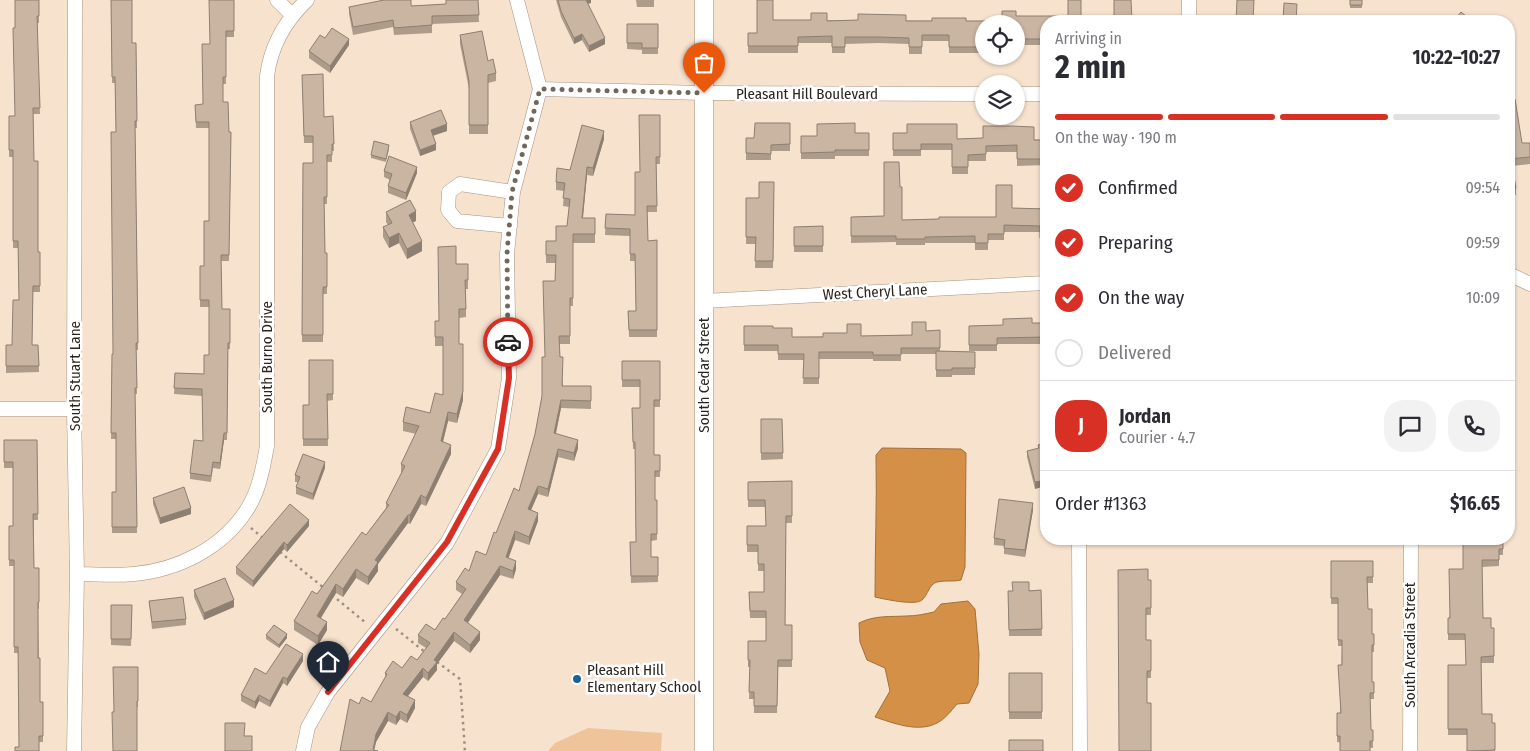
<!DOCTYPE html>
<meta charset="utf-8">
<style>
:root{--surface:#fff;--page:#f2f2f3;--text:#2b2b33;--muted:#7c7c81;--line:#e1e1e2;--accent:#d93025}
body{margin:0;font-family:"Fira Sans Condensed",sans-serif;background:var(--page);color:var(--text);height:100vh;display:flex;flex-direction:column;font-size:19px;white-space:nowrap}
*{box-sizing:border-box;margin:0}
p{font-size:16px;color:var(--muted)}
.icon{flex:none;width:28px;height:28px;fill:none;stroke:currentColor;stroke-width:2;stroke-linecap:round;stroke-linejoin:round}
.map{position:relative;flex:1;overflow:hidden}
.details{position:absolute;left:1040px;top:15px;width:475px;height:530px;display:flex;flex-direction:column;background:var(--surface);border-radius:20px;box-shadow:0 1px 4px #0004}
.details>*{flex:none}
.fabs{position:absolute;left:975px;top:15px;display:grid;gap:10px}
.fabs a{display:grid;place-items:center;width:50px;height:50px;border-radius:50%;background:var(--surface);box-shadow:0 1px 4px #0004;font-size:25px}
.pin{position:absolute;display:grid;place-items:center;width:42px;height:42px;color:#fff;margin:-51px -21px;border-radius:50% 50% 50% 0;rotate:-45deg;box-shadow:0 0 5px #0007}
.pin .icon{rotate:45deg}
.courier{position:absolute;display:grid;place-items:center;width:50px;height:50px;margin:-25px;border:4px solid #d93025;border-radius:50%;background:#fff;color:#222;box-shadow:0 1px 6px #0007}
.summary em{font-style:normal;font-weight:700}
.summary div{display:flex;flex-direction:column-reverse}
.summary{display:flex;align-items:center;justify-content:space-between;height:85px;padding:0 15px}
h1{font-size:32px;font-weight:700;line-height:38px}
.bar{display:grid;grid-template-columns:repeat(4,1fr);gap:8px 5px;align-content:center;height:60px;padding:0 15px}
.bar i{height:6px;border-radius:4px;background:var(--line)}
.bar .selected{background:var(--accent)}
.bar p{grid-column:span 4}
.line{display:flex;align-items:center;gap:12px;padding:0 15px;border-top:1px solid var(--line)}
.line div{flex:1}
.round{display:grid;place-items:center;flex:none;width:52px;height:52px;border-radius:20px;background:var(--page)}
ol{padding:0 15px;list-style:none}
li{display:flex;align-items:center;gap:15px;height:55px}
li p{margin-inline-start:auto}
li .icon{padding:5px;border-radius:50%;background:var(--accent);color:#fff;stroke-width:4}
li:last-child{color:var(--muted)}
li i{width:28px;height:28px;border:2px solid var(--line);border-radius:50%}
.map>svg:first-child{display:block}
</style>
<div class="map">
<svg width="1530" height="751" viewBox="0 0 1530 751">
<rect width="100%" height="100%" fill="#f7e2ce"/>
<!-- green -->
<path fill="#efc49a" d="M588,728L662,733L661,751H548L555,743Z"/>
<!-- water -->
<path fill="#d49047" stroke="#a2703a" d="M882,448L961,449L966,453L965,567L961,580C953,582 945,580 937,582C929,584 928,595 922,600C915,606 884,599 875,597C875,549 877,502 876,455Z
M968,601L975,609L979,654L978,684L969,703L957,704C951,711 945,719 937,723C918,733 893,723 875,717L890,691L885,668L867,660L860,642L859,623C875,615 890,617 906,616C916,616 925,614 934,612L941,604Z"/>
<g fill="none" stroke-linecap="round" stroke-linejoin="round">
<defs>
<path id="minor" d="M277,0L292,15
M1189,21V0
M540,89L704,93L984,94
M1016,94H1046
M510,226L457,221L448,210L449,192L460,184L513,192
M1509,274L1530,284
M704,301L1046,283
M0,409H74
M1079,539L1080,751
M77,574C96,574 115,576 134,574C178,570 222,548 246,511C259,492 263,468 267,446V76C271,45 285,21 307,0
M74,751L77,574L74,409L75,0
M303,751L308,727L328,692L447,543L498,449L509,378L507,254L513,192L540,89L517,0
M1410,751L1411,539"/>
<path id="tertiary" d="M704,751V0"/>
</defs>
<!-- minor casing -->
<use href="#minor" stroke="#a79481" stroke-width="15"/>
<!-- tertiary casing -->
<use href="#tertiary" stroke="#a79481" stroke-width="19"/>
<!-- path -->
<path stroke="#9f8f81" stroke-width="2.5" stroke-dasharray="2.5 4" stroke-linecap="butt" d="M251,528L264,539
M280,552L324,588
M332,595L366,623
M396,629L425,652
M437,662L460,679L465,751"/>
<!-- minor -->
<use href="#minor" stroke="#fff" stroke-width="14"/>
<!-- tertiary -->
<use href="#tertiary" stroke="#fff" stroke-width="18"/>
</g>
<!-- wall -->
<path fill="#ae9c8b" d="M39,0V23H37L40,114H33L34,161L38,252H40V292H33L32,345H38L39,372L6,373V345H12L19,300L18,248H13V157H9V123L15,116V28Z
M111,0L132,43H136L137,128H135L138,343V350H136L137,394H135L137,533H112V492H116V439H111L112,354H113L116,132L115,83H112Z
M234,0V37H226V84H223V102L229,132H231L229,261H221L222,309H230V349H228L227,440H224L220,469L213,468L211,482L190,479V473L203,441L202,396L174,394L175,373L204,374L209,355V307H200V273L204,266L209,221V128H196L195,105L203,104L210,44Z
M478,0L479,22L432,24V33L394,35L393,27L353,35L349,14V7L411,6L446,4Z
M556,0H591V3L588,4L605,44L589,52L582,40L574,44L561,17Z
M636,0H654V7H637Z
M1350,0H1362V8H1350Z
M1016,16L1081,21H1046V45H1021V44H1016V24H984V53H949V41H922V54H909V44L879,43L845,44V53H832V43H798V53H748V33H757L773,20L1002,21Z
M627,24H658V54H642V50L627,49Z
M460,35L488,61L496,73V81L488,83V134H469V89L460,44Z
M325,38L349,45L330,73L309,58V51Z
M302,75L324,117L333,116L334,151H332V162H327V204H324L325,253H327V294H323V342H302L303,163H313V143H304Z
M1509,87L1522,143H1530V164L1512,166L1516,188V195L1509,196Z
M660,115V164H656L657,212H647L648,241L657,240V337H629L628,311H636L635,261H630V236L605,235L606,214L635,215L640,172Z
M410,122L447,131L433,136L436,150L420,156L410,129Z
M790,123V151H771V160H746V138H754Z
M855,133H869V156H835V159H801V136H817Z
M893,133L957,139L983,138L1046,140V165L1017,166V152H986V161H968V174H952V150H921V156H893Z
M604,139L593,176L587,175L583,218H595V243H573V306H570V344H559L563,386H591V409L561,408L556,434L578,448L574,461L558,457L548,497L538,494L531,510L538,521L529,545L515,540L508,558L516,569L513,579L500,575L468,623L480,640L470,653L454,641L437,664V670L428,681L423,677L408,696L415,708L407,723L400,719L396,725L388,721L376,742L374,750L340,751L359,704L371,702L385,678V673L402,668L417,660L426,648L418,643V635L435,630L445,619L462,594L456,590V582L486,555L496,533L519,491L535,434L542,396L545,357L555,281L556,263H546V241H556L567,226L569,207L563,206L564,191L556,190V182Z
M389,149L386,162L371,158V155Z
M384,171L417,173L406,200L388,193V186L390,180L384,177Z
M774,182L773,268H755L756,244H746V198H759Z
M900,187L902,220L996,217L1012,208L1046,209V245H1040V232H1004V240H988V250H975V243H925V245H896V242L851,243V217L884,216Z
M386,212L416,221L413,222L422,251L407,259L399,243L389,248L383,237V227L388,225L386,222Z
M823,226V252H794V227Z
M456,264H468V289H466V317L459,318V344L463,400L457,423L448,421L443,442L451,454L426,506L421,504L410,524L408,523L378,564V571L368,585L356,578L343,597L336,593L321,618L327,630L318,645L294,630V621L366,535L386,508V503L402,473H401V464L416,434L403,431V422L430,413L443,395V346H435V321H439Z
M1032,323H1046V349V344H997V351H969V326L1003,325Z
M744,326L773,328L792,337L912,335L926,331L940,330V351L975,352V375H952V377H936V354H901V361H873V359H819V384H803L804,360H778V351H744Z
M333,360V400L327,401L328,446H303V405H309Z
M622,361H660V407H654V455H660V477H655V500H657V540L651,541V557H658V582L631,583L630,542H636L635,449H633L632,408H640V387H622Z
M761,419H782L783,459L761,460Z
M4,440H37L38,520H34V568H39V609H38L40,702H43V742H39L19,747L18,653H14V566H9V532L13,526V468H4Z
M1046,443L1035,489L1027,457V451L1038,449V445Z
M325,468L313,500L296,494V487L298,482H295V475Z
M792,481V523H786L785,625H792V667H778L777,713H754V699H749L750,667H748V641H766V618H750L749,592H764V571H758V552H747V526H766L765,507H748V482Z
M153,498L191,514L160,524L153,504Z
M1033,510L1025,557L1004,554V546L994,545V538Z
M309,526L287,552L284,549L253,587L236,574V567Z
M1503,539V555H1499V566L1482,567L1483,618L1491,628H1494V663H1481L1482,714L1492,723H1495V751H1467V735H1448V665H1466L1465,640H1448V618H1449L1463,569L1465,543Z
M1331,561H1373V583H1367L1368,609L1372,634H1374V652H1372V682H1374V699H1370L1371,730H1373V748L1337,742V713H1340L1342,646H1338V604H1331Z
M1148,580H1151V615H1146V640H1151V678H1147L1119,751Z
M194,590L234,607L204,620L194,597Z
M1041,590L1042,636H1009L1008,591Z
M149,601L186,619V625L152,629Z
M111,605H132L131,646L111,645Z
M266,635L287,638L279,648L266,639Z
M303,661L287,686L283,683L270,707L259,701L255,709L241,701V695L266,674Z
M138,667V707H137Z
M1009,673H1042V719H1009Z"/>
<!-- shaded-wall -->
<path fill="#8d7f71" d="M585,0H591V3L585,4Z
M582,34V40L574,44V38Z
M605,38V44L589,52V46Z
M349,39V45L330,73V66Z
M447,124V131L431,136V130Z
M604,131V139L593,176V168Z
M436,144V150L420,156V150Z
M417,167V173L406,200V193Z
M587,167V175L582,226V218Z
M416,211V221L409,224V215Z
M399,233V243L389,248V238Z
M422,241V251L407,259V249Z
M463,353V400L457,423V414Z
M561,400V408L554,441V433Z
M448,412V421L441,449V441Z
M224,433V440L220,469V463Z
M578,440V448L574,461V453Z
M451,445V454L426,506V498Z
M558,449V457L548,497V489Z
M325,462V468L313,500V494Z
M1046,480V486L1035,489V482Z
M538,486V494L528,517V509Z
M421,495V504L410,524V515Z
M1033,503V510L1025,557V550Z
M191,508V514L160,524V518Z
M538,513V521L529,545V537Z
M408,515V523L378,564V571L368,585V577L375,560Z
M309,520V526L287,552V545Z
M515,531V540L506,565V557Z
M284,542V549L253,587V581Z
M516,561V569L513,579V571Z
M500,566V575L464,628V620Z
M356,569V578L343,597V589Z
M336,584V593L317,624V616Z
M234,600V607L204,620V613Z
M327,622V630L318,645V636Z
M454,632V641L437,664V670L428,681V673L434,660Z
M480,632V640L470,653V645Z
M287,634V638L279,648V645Z
M303,654V661L287,686V679Z
M423,668V677L403,702V694Z
M283,677V683L270,707V701Z
M259,695V701L255,709V702Z
M415,700V708L407,723V715Z
M400,711V719L396,725V717Z
M388,712V721L376,742L374,751H373L376,734Z"/>
<!-- building -->
<path fill="#cab5a2" stroke="#8d7f71" d="M15,0H39V16H37L40,108H33L34,161H38V252H40V286H33L32,345H38L39,366H6V345H12L13,300H19L18,241H13V150H9V116H15L13,28H15Z
M111,0H132V43H136L137,121H135L138,343H136L137,388H135L137,527H112V492H116V433H111L112,354H113L111,132H116L115,77H112Z
M209,0H234V31H226V77H223V102H228L229,132H231L229,255H221L222,309H230V343H228L227,433H224L220,463L213,462L211,476L190,473L194,440L203,441L202,389L174,388L175,373L204,374V355H209V300H200V266H204V221H209V122H196L195,105L203,104L202,44H210Z
M384,0H411V6L446,4V0H478L479,15L432,16V25L394,28L393,20L353,27L349,7Z
M558,0H586L605,38L589,46L582,34L574,38L561,11Z
M757,0H773V20H811V13H827V21L858,20V14L906,15V21H932V18H966V21H1002V11H1016V16H1068V0H1081V21H1085H1046V39H1021V37H1016V24H984V47H949V35H922V47H909V38L879,37H845V47H832V36L798,37V46H748V33H757Z
M1114,0H1131L1132,20H1138V21H1114Z
M1237,0H1254L1253,21H1236Z
M1350,0H1362V5H1350Z
M1284,3L1297,4L1296,21H1283Z
M1461,12L1472,21H1454Z
M1356,20H1406V21H1356Z
M627,24H658V48H642V43H627Z
M332,28L349,39L330,66L309,51L320,35L325,38Z
M482,31L488,61L493,59L496,73L488,75V125H469V81L460,35Z
M323,74L324,117L333,116L334,144H332V155H327V197H324L325,253H327V287H323V335H302L303,163H313V136H304L302,75Z
M1509,87L1512,99H1515L1522,143H1530V157L1509,159Z
M441,110L447,124L431,130L436,144L420,150L410,122Z
M639,115H660V157H656L657,206H647L648,241L657,240V330H629L628,311H636L635,254H630V229L605,228L606,214L635,215V172H640Z
M755,123H790V144L771,145V154L746,153V138H754Z
M855,123V133H869V150H835V152L801,153V136H817V124Z
M907,124H957V139L983,138V126H1012L1034,127V140H1046V159H1017V145L986,146V154L968,155V167H952V144H921V150H893V133H907Z
M582,125L604,131L593,168L587,167L582,218H595V234H573V298H570V336H559L560,357H563L562,386H591V401L561,400L554,433L578,440L574,453L558,449L548,489L538,486L528,509L538,513L529,537L515,531L506,557L516,561L513,571L500,566L464,620L480,632L470,645L454,632L434,660L437,662L428,673L423,668L403,694L415,700L407,715L400,711L396,717L388,712L376,734L373,750L378,751H340L350,699L359,704L362,697L371,702L387,674L385,673L393,661L402,668L411,656L417,660L430,643L418,635L426,624L435,630L443,618L445,619L466,589L456,582L465,568L469,571L476,551L486,555L494,532L496,533L514,488L519,491L535,434L542,396V357H545L543,281H555L556,255H546V241H556V226H567L570,199L563,198L565,183L556,182L557,168L570,170Z
M374,141L389,145L386,159L371,155Z
M389,156L417,167L406,193L388,186L392,174L384,171Z
M1511,160L1516,188L1509,189V161Z
M884,162H899L900,187H902V220L939,219V217H996V185H1012V208L1046,209V238H1040V226L1004,225V234H988V243H975V236L925,237V239H896V236H851V217L884,216Z
M759,182H774L773,261H755L756,237H746V198H759Z
M410,200L416,211L409,215L422,241L407,249L399,233L389,238L383,227L392,223L386,212Z
M823,226V246H794V227Z
M456,246V264H468V280H465L466,309H459V344H463V391L457,414L448,412L441,441L451,445L426,498L421,495L410,515H408L375,560L378,562L368,577L356,569L343,589L336,584L317,616L327,622L318,636L294,621L312,591L317,594L362,532L366,535L389,505L386,503L405,466L401,464L419,426L403,422L406,407L430,413L435,393L443,395V337H435V321H439L438,247Z
M1032,318V323H1046V342V337L997,338V345H969V326L1003,325V319Z
M912,322H926V331L940,330V348H901V355H873V352H819V378H803L804,354H778V345H744V326H773V328H792V337H823V333H847V324H861V336L912,335Z
M936,351L975,352V368H952V370H936Z
M309,360H333V394H327L328,439H303V405H309Z
M622,361H660V400H654V455H660V471H655V500H657V534H651V557H658V576H631L630,542H636L635,442H633L632,408H640V380H622Z
M761,419H782L783,453H761Z
M4,440H37L38,514H33L34,568H39V602H38V658H40V702H43V736H39V751H15V747H19L18,647H14V560H9V526H13V462H4Z
M1046,443V480L1035,482L1027,451L1039,448L1038,445Z
M303,454L325,462L313,494L296,487L300,477L295,475Z
M792,481V516H786L785,625H792V660H778L777,706H754V692H749L750,660H748V641H766V611H750L749,592H764V564H758V545H747V526H766L765,500H748V482Z
M184,487L191,508L160,518L153,498Z
M999,499L1033,503L1025,550L1004,548L1005,540L994,538Z
M290,504L309,520L287,545L284,542L253,581L236,567Z
M1465,539H1503V549H1499V560H1482L1483,618H1491V628H1494V656L1481,657L1482,714H1492V723H1495V750L1467,751V729H1448V665H1466L1465,634H1448V618H1450L1449,569H1463V543H1465Z
M1331,561H1373V577H1367L1368,609H1372V634H1374V645H1372V682H1374V693H1370L1371,730H1373V741H1370V751H1340V736H1337V713H1341L1338,665H1342V640H1338V598H1331Z
M1148,569V580H1151V608H1146V640H1151V671H1147V703H1151V751H1119L1118,570Z
M225,578L234,600L204,613L194,590Z
M1012,582H1029V591L1041,590L1042,629L1009,630L1008,591H1013Z
M183,597L186,619L152,622L149,601Z
M111,605H132L131,639H111Z
M274,625L287,634L279,645L266,635Z
M286,644L303,654L287,679L283,677L270,701L259,695L255,702L241,695L255,668L266,674Z
M113,667H138V701H137V751H113L112,712H114Z
M1009,673H1042V712H1009Z
M225,723H245L244,736H252V751H225Z
M1009,740H1043V751H1009Z"/>
<g fill="none" stroke-linecap="round" stroke-linejoin="round">
<!-- done -->
<path stroke="#73665b" stroke-width="5" stroke-dasharray="0 9" d="M508,342L507,254L512,192L540,89L704,93"/>
<!-- route -->
<path stroke="#d93025" stroke-width="6" d="M328,692L447,542L498,449L509,378L508,342"/>
</g>
<!-- markers -->
<circle fill="#1b6296" stroke="#fff" stroke-width="2" cx="577" cy="679" r="5"/>
<g text-anchor="middle" dominant-baseline="central" stroke-width="5" stroke-linejoin="round" paint-order="stroke">
<!-- street labels -->
<g font-size="15" fill="#2c241d" stroke="#fff">
<text x="807" y="94">Pleasant Hill Boulevard</text>
<text transform="translate(875 292) rotate(-3)">West Cheryl Lane</text>
<text transform="translate(267 357) rotate(-90)">South Burno Drive</text>
<text transform="translate(704 375) rotate(-90)">South Cedar Street</text>
<text transform="translate(75 376) rotate(-90)">South Stuart Lane</text>
<text transform="translate(1410 645) rotate(-90)">South Arcadia Street</text>
</g>
<!-- poi labels -->
<g font-size="15" fill="#2c241d" stroke="#fff" text-anchor="start">
<text x="587" y="670">Pleasant Hill<tspan x="587" dy="17">Elementary School</tspan></text>
</g>
</g>
</svg>
<div class="fabs">
<a><svg class="icon" aria-label="locate" viewBox="0 0 24 24"><circle cx="12" cy="12" r="6"/><path d="M12 2v4M12 18v4M2 12h4M18 12h4"/></svg></a>
<a><svg class="icon" aria-label="layers" viewBox="0 0 24 24"><path d="M12 4l9 5-9 5-9-5zM3 14l9 5 9-5"/></svg></a>
</div>
<div class="pin" style="left:704px;top:93px;background:#ea580c"><svg class="icon" aria-label="bag" viewBox="0 0 24 24"><path d="M5 8h14l-1 12H6zM9 8a3 3 0 0 1 6 0"/></svg></div>
<div class="pin" style="left:328px;top:692px;background:#1f2937"><svg class="icon" aria-label="home" viewBox="0 0 24 24"><path d="M3 11l9-7 9 7M6 9v11h12V9"/></svg></div>
<div class="courier" style="left:508px;top:342px"><svg class="icon" aria-label="car" viewBox="0 0 24 24"><path d="M5 17H2v-5l4-1 3-4h7l3 4 3 1v5h-3M9 17h6M6 11h13"/><circle cx="7" cy="17" r="2"/><circle cx="17" cy="17" r="2"/></svg></div>
<section class="details">
<div class="summary"><div><h1>2 min</h1><p>Arriving in</p></div><em>10:22–10:27</em></div>
<div class="bar"><i class="selected"></i><i class="selected"></i><i class="selected"></i><i></i><p>On the way · 190 m</p></div>
<ol>
<li><svg class="icon" aria-label="check" viewBox="0 0 24 24"><path d="M5 12l5 5 9-10"/></svg>Confirmed<p>09:54</p></li>
<li><svg class="icon" aria-label="check" viewBox="0 0 24 24"><path d="M5 12l5 5 9-10"/></svg>Preparing<p>09:59</p></li>
<li><svg class="icon" aria-label="check" viewBox="0 0 24 24"><path d="M5 12l5 5 9-10"/></svg>On the way<p>10:09</p></li>
<li><i></i>Delivered</li>
</ol>
<div class="line" style="height:90px"><b class="round" style="background:var(--accent);color:#fff">J</b><div><b>Jordan</b><p>Courier · 4.7</p></div><a class="round"><svg class="icon" aria-label="chat" viewBox="0 0 24 24"><path d="M4 5h16v11H9l-5 4z"/></svg></a><a class="round"><svg class="icon" aria-label="phone" viewBox="0 0 24 24"><path d="M5 4h4l2 5-3 2q2 4 5 5l2-3 5 2v4C11 20 4 13 5 4z"/></svg></a></div>
<div class="line" style="height:65px"><div>Order #1363</div><b>$16.65</b></div>
</section>
</div>
